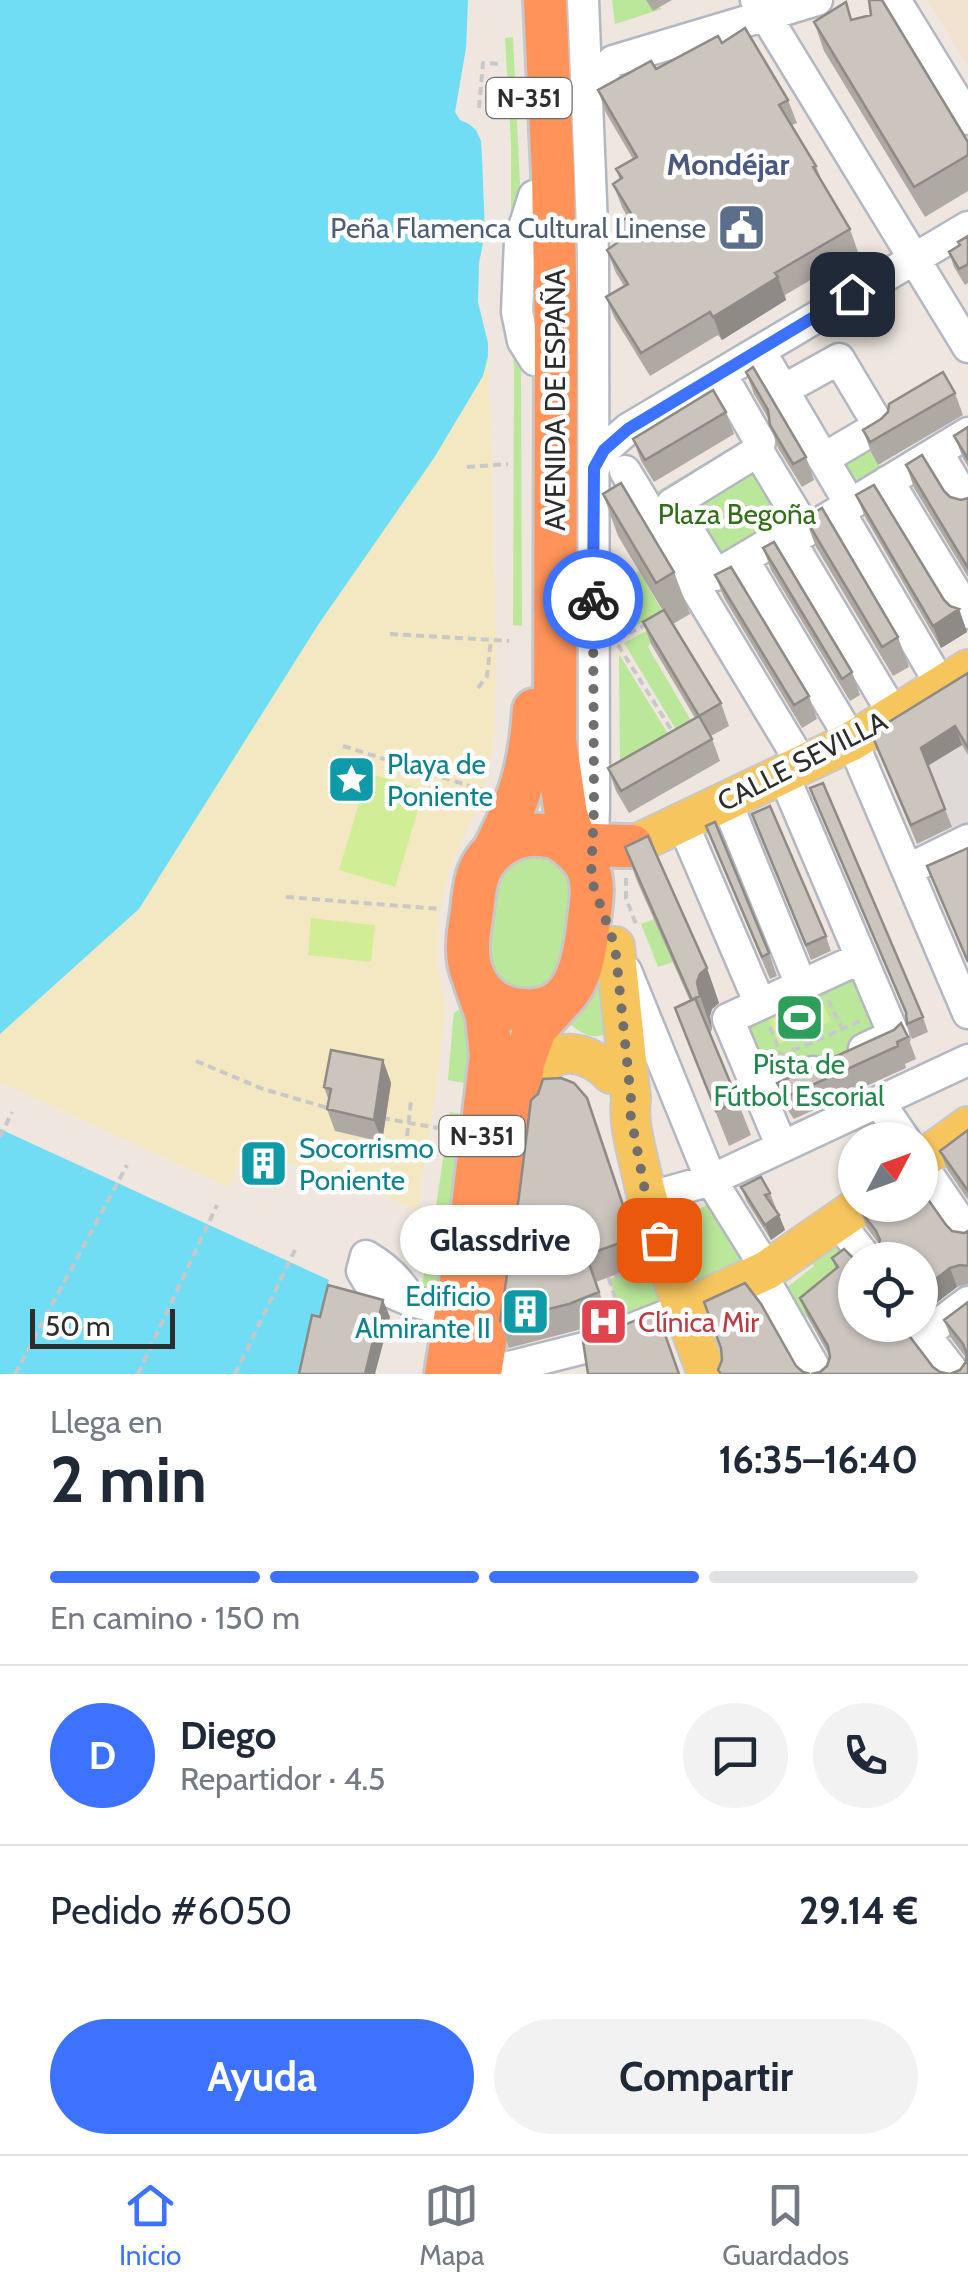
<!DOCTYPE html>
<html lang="es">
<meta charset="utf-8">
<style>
:root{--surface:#fff;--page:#f2f2f3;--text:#1f2937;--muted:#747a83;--line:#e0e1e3;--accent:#3c72ff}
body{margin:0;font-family:Cabin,sans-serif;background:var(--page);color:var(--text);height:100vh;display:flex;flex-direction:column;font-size:38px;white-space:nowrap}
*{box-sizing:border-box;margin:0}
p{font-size:32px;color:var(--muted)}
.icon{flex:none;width:55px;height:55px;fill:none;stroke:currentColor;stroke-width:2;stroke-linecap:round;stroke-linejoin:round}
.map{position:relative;height:1374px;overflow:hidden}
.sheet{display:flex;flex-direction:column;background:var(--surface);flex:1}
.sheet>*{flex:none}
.needle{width:65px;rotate:49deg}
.tools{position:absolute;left:838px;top:1122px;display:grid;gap:20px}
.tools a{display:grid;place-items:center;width:100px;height:100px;border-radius:50%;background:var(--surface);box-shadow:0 2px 8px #0004;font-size:50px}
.scale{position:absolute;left:30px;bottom:25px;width:145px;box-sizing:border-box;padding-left:10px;border:5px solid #2d2d2d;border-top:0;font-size:28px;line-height:35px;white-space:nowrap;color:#2d2d2d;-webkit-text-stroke:8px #fff;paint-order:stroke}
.pin{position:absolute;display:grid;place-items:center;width:85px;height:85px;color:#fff;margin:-42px;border-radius:20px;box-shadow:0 5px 15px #0006}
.courier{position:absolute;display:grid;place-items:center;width:100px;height:100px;margin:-50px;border:8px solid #3c72ff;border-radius:50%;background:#fff;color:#222;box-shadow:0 2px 12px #0007}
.bubble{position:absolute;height:70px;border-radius:35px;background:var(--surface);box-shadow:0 2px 8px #0004;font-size:32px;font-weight:700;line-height:70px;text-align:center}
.overview em{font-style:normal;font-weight:700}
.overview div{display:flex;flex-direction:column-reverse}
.overview{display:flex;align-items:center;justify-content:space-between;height:170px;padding:0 50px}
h1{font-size:65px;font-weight:700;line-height:75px}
.bar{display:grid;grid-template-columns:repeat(4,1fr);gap:15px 10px;align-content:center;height:120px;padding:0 50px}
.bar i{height:12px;border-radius:8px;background:var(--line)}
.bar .active{background:var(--accent)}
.bar p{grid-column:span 4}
.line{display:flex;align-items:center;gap:25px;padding:0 50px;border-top:2px solid var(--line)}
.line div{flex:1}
.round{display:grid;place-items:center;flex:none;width:105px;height:105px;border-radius:52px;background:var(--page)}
.action{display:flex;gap:20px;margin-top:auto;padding:20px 50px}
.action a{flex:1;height:115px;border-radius:60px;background:var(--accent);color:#fff;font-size:40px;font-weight:700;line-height:115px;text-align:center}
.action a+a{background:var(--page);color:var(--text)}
.menu{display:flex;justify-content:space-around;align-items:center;height:140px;border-top:2px solid var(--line);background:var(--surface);font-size:28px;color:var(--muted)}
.menu a{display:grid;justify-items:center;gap:5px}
.menu .active{color:var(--accent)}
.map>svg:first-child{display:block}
</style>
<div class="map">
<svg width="968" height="1374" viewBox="0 0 968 1374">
<rect width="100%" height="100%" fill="#efe7df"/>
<!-- education -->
<path fill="#f1e3cf" d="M927,0H968V67Z"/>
<!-- green -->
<path fill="#bbe79a" d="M612,0H646L662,9L615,24Z
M513,37L520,184L518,214L511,224V145L505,38Z
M512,344L520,355L521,375L522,626L513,625L514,368Z
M750,436L811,528L716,585L648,497Z
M867,445L881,469L852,497L833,465Z
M639,571L662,611L620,635L619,582Z
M661,623L648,647L693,724L678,733L624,643Z
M619,654L670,737L620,766Z
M540,849L573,872L568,968L536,995L496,985L482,946L497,867Z
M654,919L673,962L658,967L641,924Z
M861,958L894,1035L761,1096L728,1019Z
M600,967L608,1033C592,1041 580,1033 568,1022Z
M458,1010L463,1011L470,1041L469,1084L448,1080L453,1021L454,1013Z
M450,1112L463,1114L449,1216L435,1213Z
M715,1201L756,1266L701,1292L677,1220Z
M839,1232L860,1260L828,1299L796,1326L785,1289L814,1266L806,1254Z
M429,1246L447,1250L440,1281L433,1286L427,1298L420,1296Z
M650,1266L662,1303L622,1319L609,1279Z"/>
<!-- sand -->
<path fill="#f4e8c2" d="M488,356L496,633L495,730L489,770L476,810L449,869L439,915L437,961L445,1011L437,1086L417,1211L349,1179L288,1163L282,1179L237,1166L230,1188L0,1082V1034L139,909L318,625L434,458L482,376Z"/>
<!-- pitch -->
<path fill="#d1ee96" d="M368,773L424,790L395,887L339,870Z
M311,918L375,925L371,962L308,955Z
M817,992L831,1021L779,1044L767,1014Z"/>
<!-- plaza -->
<path fill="#dfdad7" d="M962,745L968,755V849L954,835L927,766Z"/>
<!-- water -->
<path fill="#70ddf4" d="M0,0H468L466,48L455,112L460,120L469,124L476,130L481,141L482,157L485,233L479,263L478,302L488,343V356L483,376L434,458L318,625L139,909L0,1034Z
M0,1129L329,1280L303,1374H0Z"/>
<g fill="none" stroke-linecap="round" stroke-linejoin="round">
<defs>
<path id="minor" d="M583,0L593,252L594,809L592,861
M756,0L968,347
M895,0L968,119
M587,97L597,78L613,61L817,0
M534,196L520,240L517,312L523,341L535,360
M760,351L850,504
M721,374L760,442L758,451
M783,390L839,359L879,426L823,459
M758,451L802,524L716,575L672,504Z
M937,452L968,504
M594,468L604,450L628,429L968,227
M625,471L802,764
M888,481L968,613
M839,511L941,685
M795,538L968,433
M790,541L894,715
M747,566L852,741L968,1013
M783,774L894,1035L864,1049
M726,801L801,985
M682,822L760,1004
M907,870L968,840
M626,971L711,1180L767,1270
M761,1096L813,1072
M879,1102L905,1140
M782,1147L728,1019L861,958
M920,1163L968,1233
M646,1196L665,1193L711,1180L968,1060
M838,1222L868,1260
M761,1274L818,1374
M411,1301C401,1282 385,1267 366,1256L362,1271L369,1283L411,1301L439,1308L447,1312L451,1317L454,1330
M917,1325L955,1374
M924,1335L968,1302
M481,1371L489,1372L584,1348L683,1309"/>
<path id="major" d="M632,846L852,741L968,669
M615,946L631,1099C628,1122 635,1145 640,1167C655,1238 682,1306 707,1374
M530,1107C532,1097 532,1084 536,1075C552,1042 591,1052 611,1074
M920,1161L968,1126
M683,1309L767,1270L861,1205"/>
<path id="highway" d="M545,0L553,173L556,332L555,740L566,814L580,857
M560,840C571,847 581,855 587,867C595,884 591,902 589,920C584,962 577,1016 520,1010C508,1009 495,1004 486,995C466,975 466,949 470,924C473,909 473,893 477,878C485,851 513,832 541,835C554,836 566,841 579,843C596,846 614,846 632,846
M494,850C520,799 530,768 534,710
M446,1374L472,1215L491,1056L487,1016L475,982
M480,1374L504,1219L523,1063L535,1029L562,999"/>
</defs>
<!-- minor casing -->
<use href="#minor" stroke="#b3b7c1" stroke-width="35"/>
<!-- major casing -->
<use href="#major" stroke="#c8c8c8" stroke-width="42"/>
<!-- highway casing -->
<use href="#highway" stroke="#c8c8c8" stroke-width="48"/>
<!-- path -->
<path stroke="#c8c8c8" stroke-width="4" stroke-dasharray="8 5" stroke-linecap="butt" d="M479,108L483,63L502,64
M467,467L508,464
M726 514a11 11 0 1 1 22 0a11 11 0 1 1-22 0Z
M390,634L509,641
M617,639L649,623
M618,645L674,734
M478,688L487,676L491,639
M343,746L489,792
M626,878V898L637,927
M286,897L441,909
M828,1000L841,1027
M770,1027L781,1055
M196,1061L263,1089L328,1108
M769,1061L861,1021
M382,1118L438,1128
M407,1136L411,1101
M0,1137L12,1112
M650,1266L662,1303L622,1319L609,1279Z
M15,1374L127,1165
M138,1374L217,1205
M235,1374L296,1248"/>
<!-- minor -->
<use href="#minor" stroke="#fff" stroke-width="30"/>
<!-- major -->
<use href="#major" stroke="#f6c55d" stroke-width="38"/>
<!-- highway -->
<use href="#highway" stroke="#ff935a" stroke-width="42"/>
</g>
<!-- wall -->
<path fill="#afa9a3" d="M646,0H672L653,11Z
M846,2L852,20L968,142V191L925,217L824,51L814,22Z
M722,43L788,100L797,123L792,125L816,166L823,184L850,229L858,252L785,295L786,300L722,340L718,335L650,376L615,319L606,297L624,286L616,273L607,250L622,240L616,224L628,218L622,207L613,184L620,180L616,169L633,159L606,113L598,90Z
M968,236V283L965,285L954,267L949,252L960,246Z
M746,372L806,457L814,480L802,487L778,448L769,420L754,394Z
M955,393L963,415L878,465L871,452L863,430Z
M726,412L734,434L654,482L641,461L633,439Z
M968,427V467L963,458L954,436Z
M906,465L950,497L961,500L968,498V577L914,488Z
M603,494L674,572L690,614L673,624L721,703L729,726L711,736L720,761L629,813L616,791L608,768L695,718L651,644L643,622L663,611L618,536Z
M856,495L944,600L950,606L959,609L967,632L941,648L865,517Z
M805,518L898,637L909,667L893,676L816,547Z
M763,548L852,672L860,695L850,701L771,570Z
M715,575L809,696L817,719L802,728L724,598Z
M968,673V755L962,745L928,766L952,827L917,844L871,733Z
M810,788L923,1017L928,1032L912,1039L907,1024L906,1015Z
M706,826L769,953L777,976L770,979Z
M758,829L826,936L831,951L811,960Z
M625,847L707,968L719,1003L712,1009L710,1016L712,1030L710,1032L751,1135L729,1146L675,1008L690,1001L637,881Z
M908,1037L916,1059L905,1064L906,1068L794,1119L785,1106L777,1083Z
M383,1060L391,1083L382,1142L335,1131L327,1109L329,1101L324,1087Z
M597,1125L644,1264L596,1282L608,1318L578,1330L509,1348L500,1321Z
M968,1130V1200L947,1169L940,1151Z
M741,1187L770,1193L776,1208H775L779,1215L785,1230L771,1240L747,1202Z
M860,1210L946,1225L952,1231L964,1233L968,1231V1284L957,1287L927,1310L920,1308V1260L872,1257L878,1249L879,1244L867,1228Z
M832,1258L901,1325L820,1372L827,1366L830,1357L807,1316L800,1298L836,1269Z
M968,1302V1374L960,1370L966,1358L951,1338L944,1320Z"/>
<!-- shaded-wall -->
<path fill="#8e8a85" d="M778,277L786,300L722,340L713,317Z
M959,609L967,632L941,648L933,626Z
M955,726L962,745L927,766L921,748Z
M707,968L719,1003L712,1009L710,1016L712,1030L700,996L697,982L700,974Z
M383,1060L391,1083L382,1142L374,1120Z
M779,1215L785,1230L771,1240L765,1225Z
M950,1268L957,1287L927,1310L920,1291Z
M383,1300L390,1317L375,1374H365Z"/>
<!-- building -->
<path fill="#cbc5be" stroke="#8e8a85" stroke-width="2.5" d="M869,0H882L968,142V155L914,187L814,22L846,2L851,20L871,15Z
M745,28L788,100L779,105L816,166L813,167L850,229L775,273L778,277L713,317L710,312L641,353L606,297L628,284L607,250L624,238L616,224L632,215L613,184L622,178L616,169L637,157L598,90L651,61L656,69L718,36L722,43Z
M968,236V264L959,269L949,252L960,245L958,242Z
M753,367L806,457L793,464L770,425L768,410L746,372Z
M943,372L955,393L870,442L863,430L881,419L888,412L889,404Z
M713,390L726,412L645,460L633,439Z
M968,427V459L954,436Z
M922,455L944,491L950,497L961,500L968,498V568L906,465Z
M621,483L674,572L656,583L603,494Z
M874,485L944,600L950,606L959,609L933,626L856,495Z
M822,508L898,637L882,647L805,518Z
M774,542L852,672L842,679L763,548Z
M731,567L809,696L794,705L715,575Z
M664,610L721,703L699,716L712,739L621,791L608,768L699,716L643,622Z
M968,673V748L955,726L921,748L945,809L911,825L871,733Z
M823,783L923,1017L907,1024L906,1012L810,788Z
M770,806L826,936L806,945L752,814Z
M715,822L769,953L762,957L706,826Z
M648,836L707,968L700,974L697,982L700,996L695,998L738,1101L716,1111L675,1008L694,999L692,1000L625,847Z
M968,848V962L927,866Z
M901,1023L908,1037L897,1042L898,1046L786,1097L777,1083L894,1030Z
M331,1050L383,1060L374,1120L327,1109L331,1089L324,1087Z
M561,1078L574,1083L587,1098L634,1238L586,1255L599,1292L569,1304L500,1321L519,1196L531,1100L538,1094L543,1079Z
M968,1130V1191L940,1151Z
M761,1177L770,1193L765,1195L779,1215L765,1225L741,1187Z
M920,1188L946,1225L952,1231L964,1233L968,1231V1266L960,1265L950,1268L920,1291V1260H863L872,1257L878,1249L880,1240L876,1231L860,1210L865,1205H920Z
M844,1249L853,1258L863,1260H855V1325H901L933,1367L940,1372L950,1374H811L820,1372L827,1366L830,1357L828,1346L800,1298L838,1267L832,1258Z
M745,1283L761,1304L796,1366L803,1372L810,1374H721L718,1370L722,1360L721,1348L704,1302Z
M328,1285L383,1300L365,1374H299L312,1315L320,1317Z
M968,1302V1374H950L960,1370L966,1362L967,1354L963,1344L944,1320Z
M657,1312L679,1374H588L583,1341Z"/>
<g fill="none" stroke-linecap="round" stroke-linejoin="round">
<!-- done -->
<path stroke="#716e6b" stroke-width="10" stroke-dasharray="0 18" d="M593,599L594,808L591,879L615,946L631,1099L630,1112L646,1196L659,1240"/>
<!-- route -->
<path stroke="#3c72ff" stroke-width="12" d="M593,599L594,468L604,450L628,429L852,294"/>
</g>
<!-- icons -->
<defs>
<symbol id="civic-square" viewBox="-11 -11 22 22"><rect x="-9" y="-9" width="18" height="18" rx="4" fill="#5c6f8a" stroke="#fff"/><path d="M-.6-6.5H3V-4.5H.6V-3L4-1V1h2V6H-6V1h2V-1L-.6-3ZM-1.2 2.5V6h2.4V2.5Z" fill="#fff"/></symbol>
<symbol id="sight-square" viewBox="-11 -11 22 22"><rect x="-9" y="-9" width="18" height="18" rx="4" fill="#0f9aa8" stroke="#fff"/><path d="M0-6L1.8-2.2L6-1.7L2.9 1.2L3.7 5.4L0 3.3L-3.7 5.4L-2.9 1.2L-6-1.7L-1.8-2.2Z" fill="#fff"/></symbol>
<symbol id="stadium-square" viewBox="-11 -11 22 22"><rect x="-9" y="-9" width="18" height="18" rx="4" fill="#2e9e5b" stroke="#fff"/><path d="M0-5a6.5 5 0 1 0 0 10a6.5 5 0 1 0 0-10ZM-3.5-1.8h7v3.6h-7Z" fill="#fff"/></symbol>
<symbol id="building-square" viewBox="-11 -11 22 22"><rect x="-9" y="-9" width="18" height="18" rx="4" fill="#0f9aa8" stroke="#fff"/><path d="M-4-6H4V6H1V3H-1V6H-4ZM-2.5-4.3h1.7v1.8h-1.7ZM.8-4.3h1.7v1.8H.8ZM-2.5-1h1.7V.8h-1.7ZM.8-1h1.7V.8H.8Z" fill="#fff"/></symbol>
<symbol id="hospital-square" viewBox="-11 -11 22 22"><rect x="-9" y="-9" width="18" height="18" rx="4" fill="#e0444e" stroke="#fff"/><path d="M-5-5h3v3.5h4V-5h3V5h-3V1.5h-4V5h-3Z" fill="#fff"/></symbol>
</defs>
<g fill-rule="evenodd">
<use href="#civic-square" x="714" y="200" width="55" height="55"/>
<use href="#sight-square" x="324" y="752" width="55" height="55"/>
<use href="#stadium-square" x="772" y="990" width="55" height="55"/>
<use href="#building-square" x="236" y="1136" width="55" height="55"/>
<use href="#building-square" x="498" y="1284" width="55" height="55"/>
<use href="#hospital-square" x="576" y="1294" width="55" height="55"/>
</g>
<g text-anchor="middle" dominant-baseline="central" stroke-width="9" stroke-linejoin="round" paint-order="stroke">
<!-- shield labels -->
<g fill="#fff" stroke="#6c6c6c" stroke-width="2.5">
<rect x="486.5" y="78" width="85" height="40" rx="8"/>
<rect x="439.5" y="1116" width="85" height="40" rx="8"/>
</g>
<g font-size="25" font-weight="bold" fill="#2d2d2d">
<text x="529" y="98">N-351</text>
<text x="482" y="1136">N-351</text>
</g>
<!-- service labels -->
<g font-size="28" fill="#4e5e75" stroke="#fff" text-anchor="end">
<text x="706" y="228">Peña Flamenca Cultural Linense</text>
</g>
<!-- street labels -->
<g font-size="28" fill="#2d2d2d" stroke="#fff">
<text transform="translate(555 400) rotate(-90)">AVENIDA DE ESPAÑA</text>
<text transform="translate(802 761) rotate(-27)">CALLE SEVILLA</text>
</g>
<!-- park labels -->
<g font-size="28" fill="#326f18" stroke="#fff">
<text x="737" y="514">Plaza Begoña</text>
</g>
<!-- culture labels -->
<g font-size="28" fill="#0d838f" stroke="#fff" text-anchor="start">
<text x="387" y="764">Playa de<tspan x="387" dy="32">Poniente</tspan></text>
<text x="299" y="1148">Socorrismo<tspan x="299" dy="32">Poniente</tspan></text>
<text x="491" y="1296" text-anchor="end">Edificio<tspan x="491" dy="32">Almirante II</tspan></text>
</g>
<!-- leisure labels -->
<g font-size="28" fill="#27864d" stroke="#fff">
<text x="799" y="1064">Pista de<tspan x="799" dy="32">Fútbol Escorial</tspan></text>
</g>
<!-- health labels -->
<g font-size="28" fill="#be3a42" stroke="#fff" text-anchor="start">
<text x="638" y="1322">Clínica Mir</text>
</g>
<!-- neighbourhood labels -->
<g font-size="30" font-weight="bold" fill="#4b5980" stroke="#fff">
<text x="728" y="164">Mondéjar</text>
</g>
</g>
</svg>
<div class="tools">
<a><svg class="needle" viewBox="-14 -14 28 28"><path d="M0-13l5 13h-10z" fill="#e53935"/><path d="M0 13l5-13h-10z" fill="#747a83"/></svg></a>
<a><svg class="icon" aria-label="locate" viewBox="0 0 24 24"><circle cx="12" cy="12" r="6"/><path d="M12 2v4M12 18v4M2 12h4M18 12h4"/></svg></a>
</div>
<div class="scale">50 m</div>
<div class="pin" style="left:659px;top:1240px;background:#ea580c"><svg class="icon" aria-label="bag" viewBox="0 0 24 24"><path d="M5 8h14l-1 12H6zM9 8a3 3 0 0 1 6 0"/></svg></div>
<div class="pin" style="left:852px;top:294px;background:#1f2937"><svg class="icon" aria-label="home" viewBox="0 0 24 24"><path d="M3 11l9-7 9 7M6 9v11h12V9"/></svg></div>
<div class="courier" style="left:593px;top:599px"><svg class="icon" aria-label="bike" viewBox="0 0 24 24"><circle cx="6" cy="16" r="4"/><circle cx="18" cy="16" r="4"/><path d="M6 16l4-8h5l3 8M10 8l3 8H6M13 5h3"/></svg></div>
<div class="bubble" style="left:400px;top:1205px;width:200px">Glassdrive</div>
</div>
<section class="sheet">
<div class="overview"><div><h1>2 min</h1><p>Llega en</p></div><em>16:35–16:40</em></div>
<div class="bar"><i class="active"></i><i class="active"></i><i class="active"></i><i></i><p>En camino · 150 m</p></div>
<div class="line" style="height:180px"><b class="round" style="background:var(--accent);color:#fff">D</b><div><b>Diego</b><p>Repartidor · 4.5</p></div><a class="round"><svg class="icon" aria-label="chat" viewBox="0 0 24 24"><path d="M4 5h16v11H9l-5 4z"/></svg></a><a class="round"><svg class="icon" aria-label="phone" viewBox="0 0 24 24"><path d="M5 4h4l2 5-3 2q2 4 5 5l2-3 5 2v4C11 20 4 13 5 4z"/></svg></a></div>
<div class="line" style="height:130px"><div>Pedido #6050</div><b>29.14 €</b></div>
<div class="action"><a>Ayuda</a><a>Compartir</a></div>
</section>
<nav class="menu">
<a class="active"><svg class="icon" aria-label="home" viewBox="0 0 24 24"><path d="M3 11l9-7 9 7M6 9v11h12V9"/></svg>Inicio</a>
<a><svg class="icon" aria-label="map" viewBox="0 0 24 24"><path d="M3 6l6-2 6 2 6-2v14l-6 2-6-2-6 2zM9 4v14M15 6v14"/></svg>Mapa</a>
<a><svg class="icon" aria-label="saved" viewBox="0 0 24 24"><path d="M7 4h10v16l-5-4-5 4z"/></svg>Guardados</a>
</nav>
